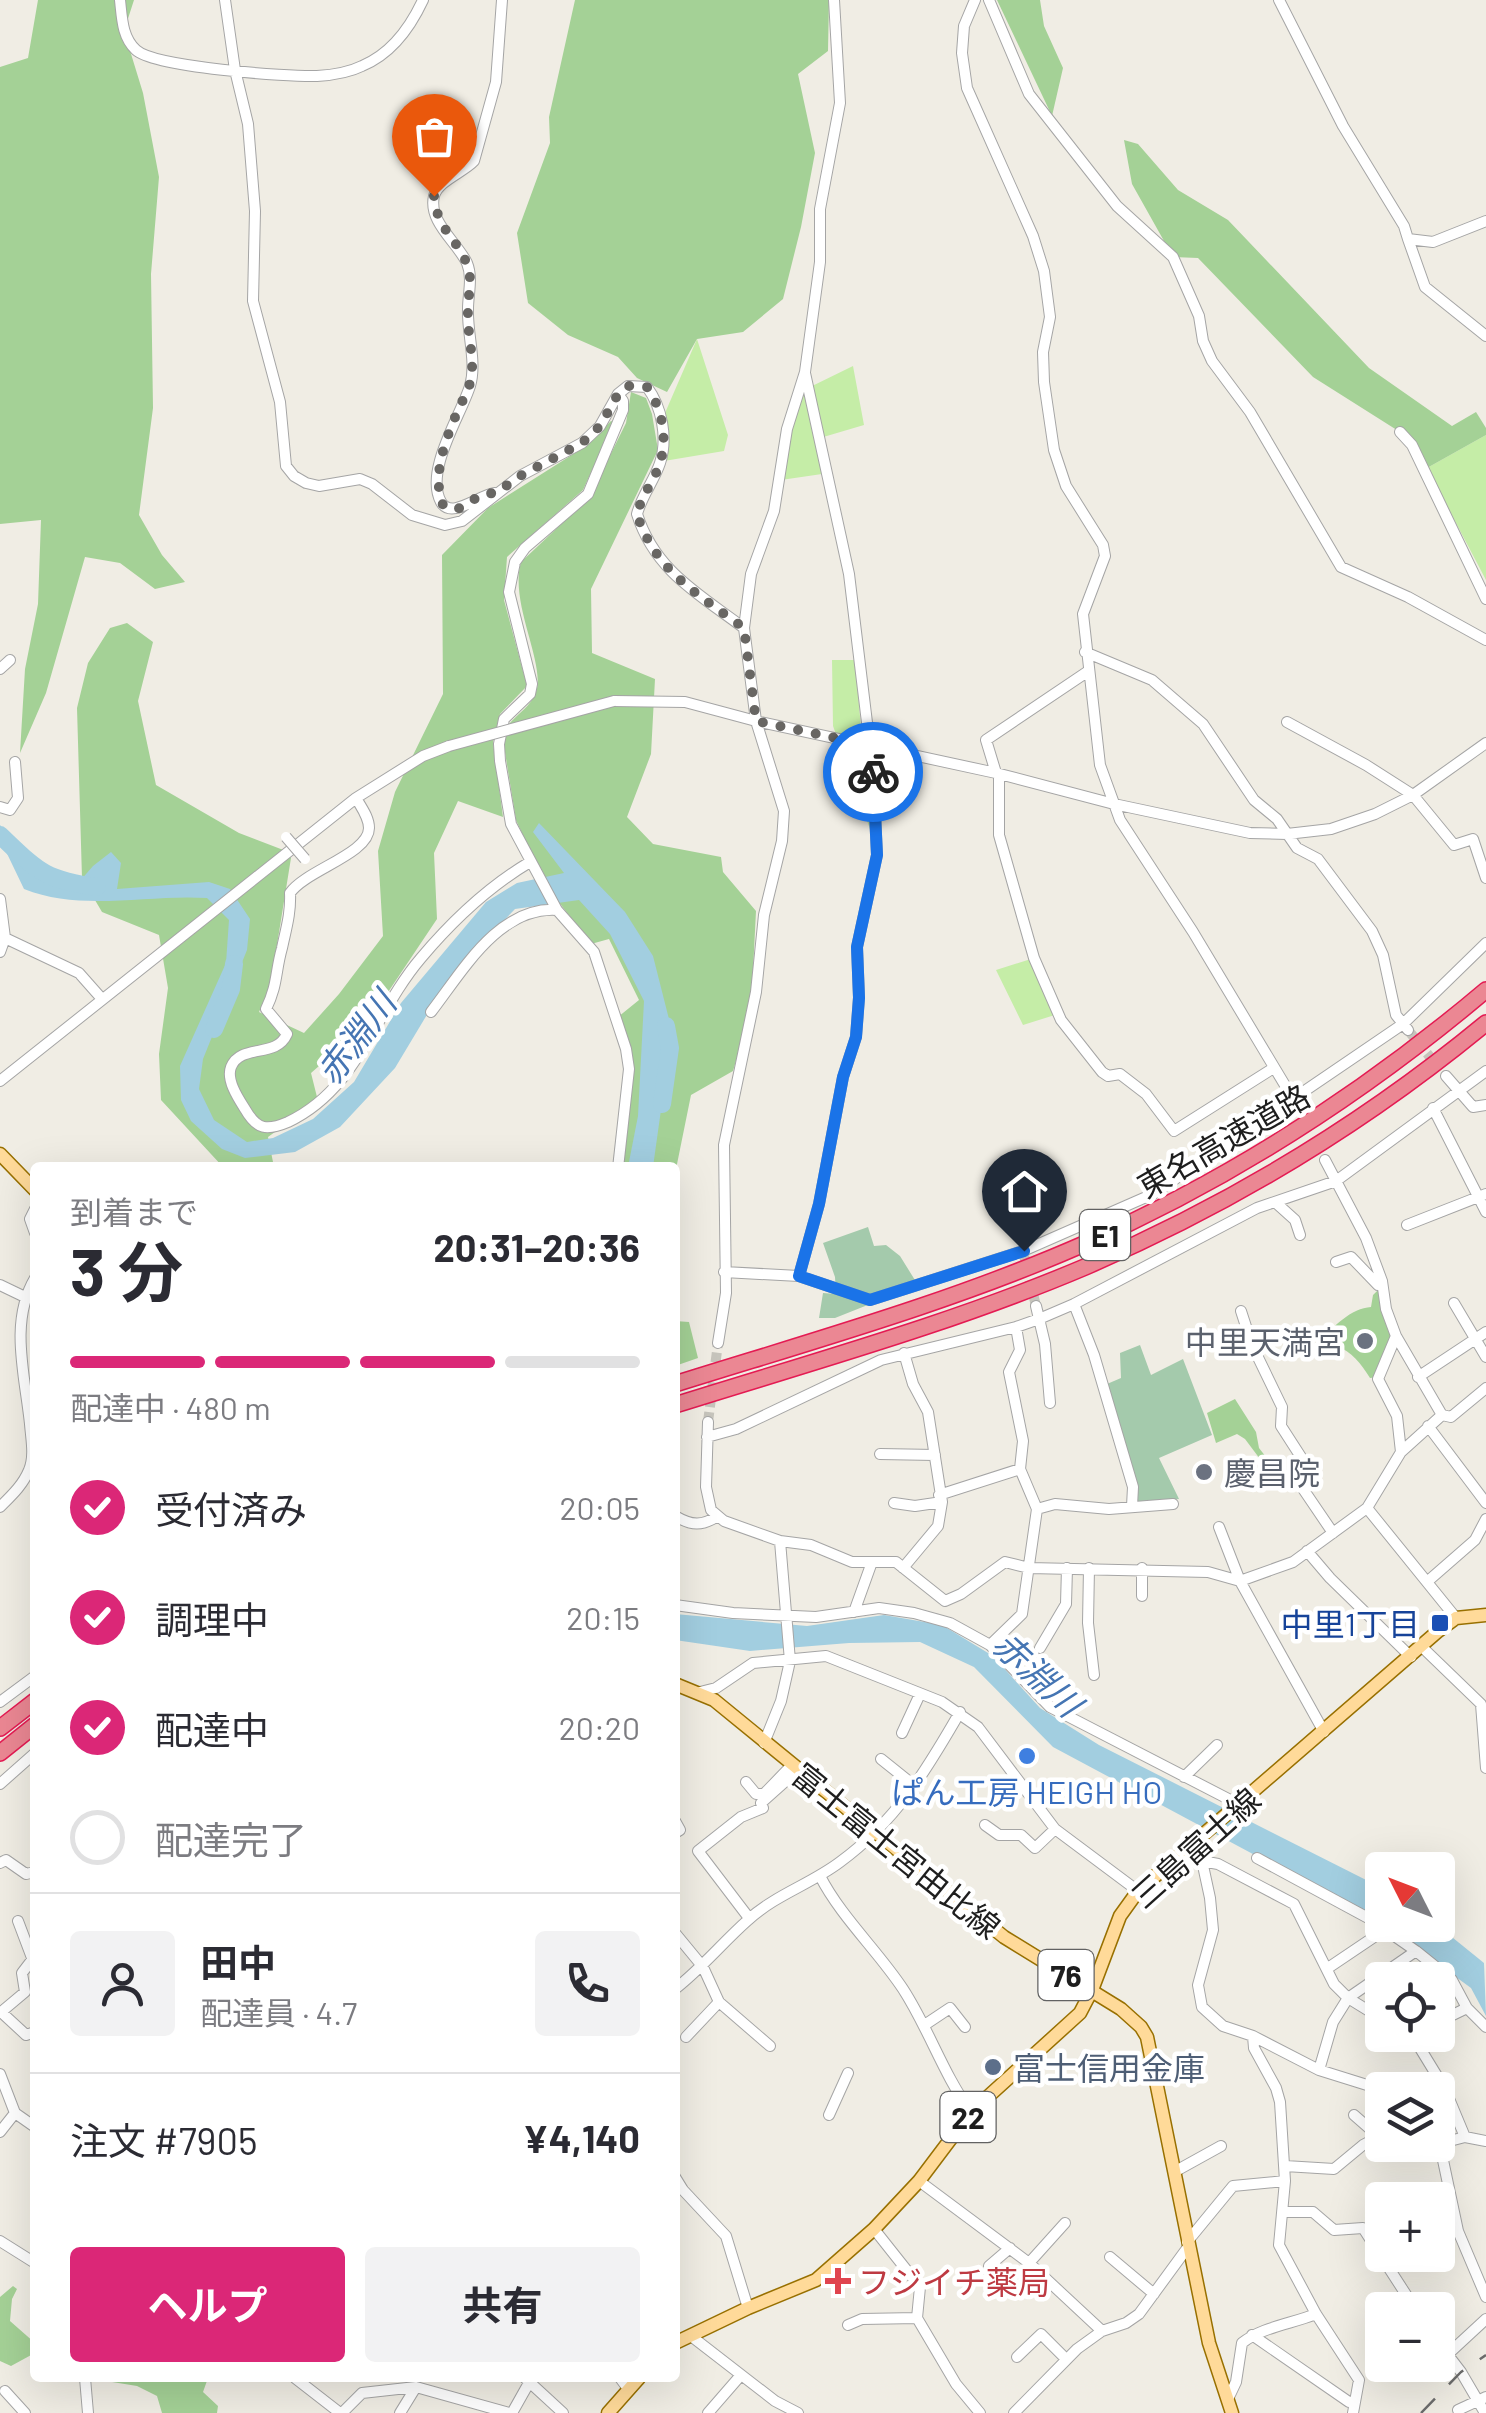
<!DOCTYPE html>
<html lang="ja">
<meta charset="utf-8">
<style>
:root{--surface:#fff;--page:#f2f2f3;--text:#2b2b33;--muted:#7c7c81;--line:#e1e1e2;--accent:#db2777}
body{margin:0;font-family:Barlow,"Noto Sans JP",sans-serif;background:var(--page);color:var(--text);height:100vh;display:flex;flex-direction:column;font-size:38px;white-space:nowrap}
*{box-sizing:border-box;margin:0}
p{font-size:32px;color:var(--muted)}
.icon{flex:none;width:55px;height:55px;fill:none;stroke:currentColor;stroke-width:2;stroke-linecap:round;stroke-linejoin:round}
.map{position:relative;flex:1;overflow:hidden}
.panel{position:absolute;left:30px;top:1162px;width:650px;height:1220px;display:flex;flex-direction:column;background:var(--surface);border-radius:10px;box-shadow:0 10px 40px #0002}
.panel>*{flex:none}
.needle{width:65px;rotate:312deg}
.tools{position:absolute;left:1365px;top:1852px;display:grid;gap:20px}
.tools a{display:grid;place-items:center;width:90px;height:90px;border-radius:10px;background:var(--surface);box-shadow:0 10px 40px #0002;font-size:50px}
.pin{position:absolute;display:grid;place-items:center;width:85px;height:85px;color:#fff;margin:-102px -42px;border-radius:50% 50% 50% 0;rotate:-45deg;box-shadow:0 0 10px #0007}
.pin .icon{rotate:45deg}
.courier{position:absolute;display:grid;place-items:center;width:100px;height:100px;margin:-50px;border:8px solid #1a73e8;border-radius:50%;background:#fff;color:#222;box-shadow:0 2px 12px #0007}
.summary em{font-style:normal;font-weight:700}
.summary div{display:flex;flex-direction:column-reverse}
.summary{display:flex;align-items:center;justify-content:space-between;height:170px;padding:0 40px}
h1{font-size:65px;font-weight:700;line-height:75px}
.bar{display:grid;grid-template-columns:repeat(4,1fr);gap:15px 10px;align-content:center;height:120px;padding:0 40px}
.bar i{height:12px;border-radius:8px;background:var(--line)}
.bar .selected{background:var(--accent)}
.bar p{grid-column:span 4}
.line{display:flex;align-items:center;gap:25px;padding:0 40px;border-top:2px solid var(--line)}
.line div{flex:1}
.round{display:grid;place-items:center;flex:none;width:105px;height:105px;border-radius:10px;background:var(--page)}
ol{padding:0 40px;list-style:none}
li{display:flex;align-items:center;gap:30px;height:110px}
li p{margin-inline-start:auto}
li .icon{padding:10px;border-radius:50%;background:var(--accent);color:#fff;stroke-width:4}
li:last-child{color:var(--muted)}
li i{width:55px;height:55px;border:5px solid var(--line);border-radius:50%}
.action{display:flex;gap:20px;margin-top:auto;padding:20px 40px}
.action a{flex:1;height:115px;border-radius:10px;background:var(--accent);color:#fff;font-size:40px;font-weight:700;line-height:115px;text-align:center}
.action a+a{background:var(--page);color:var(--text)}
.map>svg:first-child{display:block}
</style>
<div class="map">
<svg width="1486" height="2413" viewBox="0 0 1486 2413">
<rect width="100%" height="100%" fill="#f0ede4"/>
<!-- grass -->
<path fill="#c5eda7" d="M697,339L728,435L724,451L664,461L665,413Z
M853,366L864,425L820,438L822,474L781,480L791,421L806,389Z
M1486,435V580L1427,468Z
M832,660H855L870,829L833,726Z
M1034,958L1058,1014L1023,1025L996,970Z"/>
<!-- forest -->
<path fill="#a4d196" d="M38,0H134L124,31L143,93L159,177L151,274L153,408L139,515L162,555L185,582L155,589L120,563L85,557L46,693L20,753L25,669L38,604L41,520L0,524V67L28,58Z
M575,0H829L828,51L798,74L815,153L801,227L783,299L743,332L697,339L667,392L637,378L618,357L568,335L528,303L517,233L550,143L549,117Z
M997,0H1040L1044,26L1063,68L1052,116Z
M1124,140L1138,144L1178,190L1228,220L1369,368L1452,426L1476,412L1486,428V435L1427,468L1400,432L1313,377L1198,258L1173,257L1132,184Z
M631,392L646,398L652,414L658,450L591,589L592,653L655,679L651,754L627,817L653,844L721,857L723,872L756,911L751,1010L733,1071L691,1095L675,1174V1168L618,1167L629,1069L618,1017L639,1000L609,939L591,944L545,884L516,820L502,734C510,718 531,708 536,692C546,664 509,603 521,562L589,498L626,423Z
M611,421L614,422L583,490L507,557L504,600L527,686L500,714L493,742L503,817L458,801L434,853L437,919L366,1025L311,1073L318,1101L268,1137L274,1167H223L161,1100L159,1054L168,988L159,935L102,912L82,878L77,708L88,663L110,628L127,623L153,642L138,701L156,785L239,833L286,851L291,858L270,988L259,1012L304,1033L339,994L383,936L378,851L395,792L443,694L442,555L488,508L586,446Z
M1379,1289L1394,1336L1379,1377L1370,1378C1361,1364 1352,1351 1336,1346L1327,1351L1321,1343C1331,1327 1352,1308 1371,1307L1373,1295Z
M675,1321L689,1322L698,1358L675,1366Z
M1235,1399L1256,1432L1259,1448L1266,1457L1260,1459L1245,1439L1237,1434L1216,1443L1207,1413Z
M13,2286L17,2289L12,2299L10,2321L35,2343L33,2354L11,2366L0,2361V2297Z
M109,2378H208L203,2392L218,2406L217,2413H162L157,2396L137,2386L106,2381Z"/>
<!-- cemetery -->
<path fill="#a4caac" d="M868,1227L874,1246L886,1245L900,1256L918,1285L835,1318H819L823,1293L836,1294L835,1277L823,1243Z
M1140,1345L1151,1375L1183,1359L1212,1435L1159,1458L1179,1499L1135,1503L1107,1384L1121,1378L1120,1353Z"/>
<!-- water -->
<path fill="#a2cee0" d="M539,823L625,912L653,956L672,1031L653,1167H628L638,1116L644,1001L610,934L579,900L515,909L449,978L395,1068L340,1127L295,1152L245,1158L222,1149L191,1121L181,1100L180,1066L226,963L229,920L207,898C148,894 81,912 24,889L0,839V825L45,879L73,889L93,866L111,852L121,863L117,889L209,882L230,889L250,919L247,950L203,1059L199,1089L214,1120L247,1142L273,1138L313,1119L354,1082L401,1003L486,902L517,883L564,873L533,832Z
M675,1614L807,1626L884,1615L942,1625L993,1656L1040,1708L1099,1745L1382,1888V1923L1053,1747L974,1667L920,1642L849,1643L750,1651L675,1640Z
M1385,1925H1437L1484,1963L1486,2016L1471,1988Z"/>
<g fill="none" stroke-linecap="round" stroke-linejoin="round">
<!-- river -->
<path stroke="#a2cee0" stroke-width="18" d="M0,835C38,871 44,880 97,887
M214,1029L231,989L234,964
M662,1104L670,1048L666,1026"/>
<!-- minor-tunnel -->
<path stroke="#c6c4bc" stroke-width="10" stroke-dasharray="10 5" stroke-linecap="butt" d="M1408,1030L1439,1068
M1023,1251L1036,1306
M708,1422L718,1343"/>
<defs>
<path id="minor" d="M120,0C122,18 122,37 136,50C154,67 287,77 317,76C333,75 348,73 362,66C391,54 410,28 423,0
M225,0L235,70L248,124L255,211L253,301L280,402L286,466L294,476L306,483L319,486L360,479L372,484L412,515L445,525L462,521L520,476L582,443L600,426L618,394L628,386L647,387C662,407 668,438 660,463C654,481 642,495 637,514C655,571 699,594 744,628
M975,0L964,26L962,53L967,88L1033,236L1044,271L1050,317L1043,352L1044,382L1054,450L1066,486L1103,545L1105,556L1083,614L1100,765L1120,820L1193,932L1301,1112
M989,0L1029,94L1117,206L1173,257L1199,316L1203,341L1212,361L1250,412L1341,567L1408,597L1486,640
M1279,0L1343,126L1404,226L1408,239L1433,242L1486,221
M1408,239L1425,287L1486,336
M1400,432L1412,445L1486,599
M495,493C479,495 451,520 441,502C424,471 461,415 470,386C477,362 467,334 468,309C468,294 473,278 467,263C457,242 428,222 434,196C438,181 464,172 474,161L496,82L502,0
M1085,652L1152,680L1203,724L1254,800L1277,819L1297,848L1318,859L1372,931L1383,955L1396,1015L1408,1030
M0,669L10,660
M614,701L685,702L756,721L996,773L1114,804L1250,833L1287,834L1331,829L1375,814L1413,795L1486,743
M1287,722L1366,765L1413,795L1454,845L1473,839L1486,878
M996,773L986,740L1087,672
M999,775V835L1034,958L1061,1020L1102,1072L1108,1076L1120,1074L1146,1094L1174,1131L1272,1069
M356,798C361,807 369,817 369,828C369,854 306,870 290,893C291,913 286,929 282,948C275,973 278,984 266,1009L287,1034C276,1059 241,1043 231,1067C226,1080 238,1098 245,1109C257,1130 267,1131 288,1122C358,1089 374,1013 421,958C453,920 488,887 530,862
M0,807L10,810L18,798L15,762
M0,899L5,938L0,952
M557,910L511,824L500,761L499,744L504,719L530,694L532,684L509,592L515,562L525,548L588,494L623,410V401L618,394
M5,938L79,973L102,999
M431,1012C462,972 499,906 557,910L594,952L626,1049L629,1069L618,1168
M1446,1076L1473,1107L1486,1105
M0,1081L356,798L423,756L449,746
M1433,1108L1486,1212
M1325,1160L1366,1238L1382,1281L1386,1309L1396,1336L1442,1415
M1275,1202L1295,1220L1300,1235
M35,1209L30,1219L35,1233
M1407,1225L1486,1194
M1336,1262L1351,1257L1378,1285H1382
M724,1272L799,1276L870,1300L1023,1251L1153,1194L1403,1024L1486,943
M799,1276L819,1204L843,1077L856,1037L859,997L857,947L877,855L873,772L849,574L805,373
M0,1285L25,1297
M1454,1303L1486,1357
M1074,1304L1094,1355L1133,1487L1132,1506
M1036,1306L1045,1344L1050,1403
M1241,1311L1252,1345L1282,1407L1281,1426L1310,1471L1297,1480L1333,1533
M1396,1336L1378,1379L1397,1416L1401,1452
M718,1343L726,1293L724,1145L756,992L764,915L782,841L784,811L756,721L744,628L751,574L774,511L787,429L805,372L820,262V209L840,103L834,0
M1418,1377L1486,1332
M708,1422L706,1487L711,1510L724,1521L780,1541L811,1545L852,1562H896L945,1601L961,1594L1005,1562L1029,1568L1208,1572L1240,1581L1293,1562L1367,1508L1401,1452L1442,1415L1451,1417L1486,1388
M1428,1426L1486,1503
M707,1437L736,1429L881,1360L1016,1327L1039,1319L1074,1304L1257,1208L1336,1181L1486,1071
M880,1454L935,1455
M939,1495L1020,1469
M894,1503L915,1506L942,1502
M0,1507C11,1496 23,1485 29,1470C35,1456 31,1438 30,1424C25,1375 9,1322 35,1278
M1367,1508L1456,1618
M1037,1509L1055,1504L1109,1509L1173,1504
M675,1516C692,1526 702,1526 718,1516
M1219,1527L1240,1581L1324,1732
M1307,1551L1330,1578L1411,1657
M903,1568L938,1526L942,1502L928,1412L913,1384L904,1353
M1089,1568L1088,1623L1094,1675
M1142,1568V1596
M1428,1581L1475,1540L1486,1519
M675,1605L733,1613L816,1617L879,1608L914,1613L950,1623L990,1645L1050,1707L1240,1805
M854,1612L872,1562
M990,1645L1022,1614L1037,1509L1020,1469L1023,1441L1009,1372L1020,1350L1016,1327
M1422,1647L1481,1704L1486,1768
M1040,1648L1066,1604L1067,1568
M700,1692L716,1688L753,1663L826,1656L942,1702L978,1727L1055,1829L1138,1891
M0,1702L35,1676
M902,1733L920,1694
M764,1743L781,1701L790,1661L780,1541
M881,1759L916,1787
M1184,1777L1217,1745
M746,1782L756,1794H764L792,1765
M0,1784L35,1753
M675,1821L680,1830L675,1833
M985,1825L999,1835H1021L1035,1848L1055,1829
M1188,1849L1202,1861L1210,1898L1213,1930L1198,1985L1202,2007L1223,2026L1253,2036L1319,2070L1383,2090
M1257,1858L1370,1919L1416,1951L1452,1980L1467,2008L1486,2027
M1202,1861L1218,1864L1294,1904L1334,1984L1348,1998L1382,2019
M0,1863L6,1860L26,1874L35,1872
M820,1876C841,1917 878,1951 903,1989C929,2029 943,2074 971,2112
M749,1918L698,1851L741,1817L763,1808L761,1803L798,1770
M18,1921L32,1958
M675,1933L703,1967L719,2002L770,2046
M1328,1968L1374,1937
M675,1989C702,1968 723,1942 748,1920C775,1895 811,1884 840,1862C896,1821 926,1771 960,1712
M1,2012L26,2035L35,2032
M0,2013L25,1992L22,1973L35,1956
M1438,2022L1467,2008
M926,2024L950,2008L965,2027
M1412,2035L1445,2089
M1253,2036L1254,2048L1276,2088L1280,2102L1285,2181L1279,2245L1316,2314L1359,2380L1353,2413
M686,2037L719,2002
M1319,2070L1333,2022L1348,1998L1416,1951
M0,2074L15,2113L35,2127
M1438,2095L1445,2089L1465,2137
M829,2115L848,2073
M1354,2115L1378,2136
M0,2132L15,2113
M1438,2144L1465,2137L1486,2141
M1397,2145L1399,2155
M1440,2146L1458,2231L1486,2297
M1285,2166L1334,2169L1363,2145L1382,2135
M1174,2172L1221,2146
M675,2177L683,2190L726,2236L748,2308
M919,2181L1029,2263L1102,2331
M1284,2212H1313L1334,2230L1363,2228L1416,2310
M874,2229L920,2287L917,2318L956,2384L980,2413
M0,2241L35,2263
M1187,2242L1233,2186L1285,2181
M1110,2257L1154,2294
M1029,2263L1065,2223
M989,2266L1010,2248
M848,2325L862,2319L917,2318
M1252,2335L1349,2402L1354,2401
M691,2336L775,2401L798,2413
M1438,2342L1461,2372L1485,2413
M1447,2355L1486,2319
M1017,2357L1041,2334L1066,2359
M85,2378L88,2413
M295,2378L340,2413
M525,2378L563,2413
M620,2378L629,2390
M5,2391L25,2413
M1228,2399L1236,2382L1242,2343C1262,2327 1291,2324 1316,2314
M1458,2410L1486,2397
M342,2413L362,2393L416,2387L509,2413
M400,2413L416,2387
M512,2413L530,2381
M708,2413L741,2375
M1014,2413L1077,2349L1102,2331L1126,2323L1139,2314L1188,2247"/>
<path id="major" d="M0,1154L35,1190
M675,1684L714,1700L1004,1937L1121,2009L1141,2027L1147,2037L1209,2343L1232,2413
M675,2343L748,2308L816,2280L874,2229L919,2181L971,2112L1080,2013L1092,1990L1120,1916L1138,1891L1437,1632L1456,1618L1486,1615
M608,2413L639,2378"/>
<path id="highway" d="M675,1384C812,1341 952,1302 1084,1244C1231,1179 1363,1094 1486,990
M675,1405C812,1362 953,1323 1085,1267C1229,1205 1365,1123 1486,1023
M0,1728L35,1701
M0,1753L35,1725"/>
</defs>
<!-- minor casing -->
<use href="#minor" stroke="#a5a5a5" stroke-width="12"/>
<!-- major casing -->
<use href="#major" stroke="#987000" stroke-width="15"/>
<!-- highway casing -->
<use href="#highway" stroke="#e41b53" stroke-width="18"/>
<!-- minor -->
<use href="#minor" stroke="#fff" stroke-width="10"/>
<!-- major -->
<use href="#major" stroke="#ffda99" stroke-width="12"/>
<!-- highway -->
<use href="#highway" stroke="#eb8793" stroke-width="15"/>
<!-- rail -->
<path stroke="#6c6c6c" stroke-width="2.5" stroke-dasharray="20 20" stroke-linecap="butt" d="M1421,2413L1461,2372L1486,2355"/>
<defs>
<path id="minor-bridge" d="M449,746L614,701
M286,837L305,859"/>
</defs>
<!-- minor-bridge casing -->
<use href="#minor-bridge" stroke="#a5a5a5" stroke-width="12" stroke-linecap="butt"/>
<!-- minor-bridge -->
<use href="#minor-bridge" stroke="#fff" stroke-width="10"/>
</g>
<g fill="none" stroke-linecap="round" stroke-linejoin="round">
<!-- done -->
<path stroke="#686663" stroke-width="10" stroke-dasharray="0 18" d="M434,196C437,229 455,236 467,264C473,278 468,295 468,310C467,331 473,351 472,372C471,388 462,400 456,415C444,444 433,474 442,504L456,510L483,494L496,493L520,476L582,443L600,426L618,394L628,386L647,387C662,408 668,438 660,463C654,481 642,495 637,514C655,571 699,595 744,628L756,721L869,745L873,772"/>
<!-- route -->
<path stroke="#1a73e8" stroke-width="12" d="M873,772L877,855L857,947L859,998L856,1037L843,1077L819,1204L799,1276L870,1300L1024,1251"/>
</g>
<!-- markers -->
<g fill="#6b7280" stroke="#fff" stroke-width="4">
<circle cx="1365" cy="1341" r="10"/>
<circle cx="1204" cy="1472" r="10"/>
</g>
<rect fill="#1a4fb4" stroke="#fff" stroke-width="4" x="1430" y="1613" width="20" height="20" rx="5"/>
<circle fill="#3f7fe0" stroke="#fff" stroke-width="4" cx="1027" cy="1756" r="10"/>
<circle fill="#5c6f8a" stroke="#fff" stroke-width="4" cx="993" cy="2067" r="10"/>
<path fill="#e0444e" stroke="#fff" stroke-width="4" d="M833 2266h10v10h10v10h-10v10h-10v-10h-10v-10h10z"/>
<g text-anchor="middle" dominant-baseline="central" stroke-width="9" stroke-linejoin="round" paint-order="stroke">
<!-- shield labels -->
<g fill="#fff" stroke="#626262" stroke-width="2.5">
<rect x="1080" y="1210" width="50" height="50" rx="8"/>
<rect x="1038.5" y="1950" width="55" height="50" rx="8"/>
<rect x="940.5" y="2092" width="55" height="50" rx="8"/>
</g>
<g font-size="30" font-weight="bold" fill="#1e1e1e">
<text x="1105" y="1235">E1</text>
<text x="1066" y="1975">76</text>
<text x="968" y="2117">22</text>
</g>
<!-- street labels -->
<g font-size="32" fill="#1e1e1e" stroke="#fff">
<text transform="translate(1223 1140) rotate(-30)">東名高速道路</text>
<text transform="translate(1195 1847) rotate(-42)">三島富士線</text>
<text transform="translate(897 1850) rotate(39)">富士富士宮由比線</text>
</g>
<!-- worship labels -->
<g font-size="32" fill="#5b616d" stroke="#fff" text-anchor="end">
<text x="1345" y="1341">中里天満宮</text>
<text x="1224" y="1472" text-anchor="start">慶昌院</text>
</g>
<!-- transit labels -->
<g font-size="32" fill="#164399" stroke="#fff" text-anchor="end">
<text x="1420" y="1623">中里1丁目</text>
</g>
<!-- shop labels -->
<g font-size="32" fill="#366cbe" stroke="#fff">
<text x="1027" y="1791">ぱん工房 HEIGH HO</text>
</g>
<!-- service labels -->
<g font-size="32" fill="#4e5e75" stroke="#fff" text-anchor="start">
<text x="1013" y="2067">富士信用金庫</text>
</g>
<!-- health labels -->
<g font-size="32" fill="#be3a42" stroke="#fff" text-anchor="start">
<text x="858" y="2281">フジイチ薬局</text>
</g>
<!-- water labels -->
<g font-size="35" font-style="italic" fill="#4575b3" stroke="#fff">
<text transform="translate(355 1037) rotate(-53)">赤淵川</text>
<text transform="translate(1038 1673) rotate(43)">赤淵川</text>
</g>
</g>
</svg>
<div class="tools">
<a><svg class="needle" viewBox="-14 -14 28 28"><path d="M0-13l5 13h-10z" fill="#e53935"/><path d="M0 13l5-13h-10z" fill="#7c7c81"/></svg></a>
<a><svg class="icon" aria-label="locate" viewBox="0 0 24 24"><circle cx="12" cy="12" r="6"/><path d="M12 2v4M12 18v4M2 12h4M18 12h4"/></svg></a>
<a><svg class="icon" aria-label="layers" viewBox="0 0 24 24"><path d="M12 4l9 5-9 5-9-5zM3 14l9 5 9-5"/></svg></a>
<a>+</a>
<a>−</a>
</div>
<div class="pin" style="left:434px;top:196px;background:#ea580c"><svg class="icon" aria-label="bag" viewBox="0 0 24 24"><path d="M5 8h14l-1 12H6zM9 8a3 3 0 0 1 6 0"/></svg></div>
<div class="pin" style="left:1024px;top:1251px;background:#1f2937"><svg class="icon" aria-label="home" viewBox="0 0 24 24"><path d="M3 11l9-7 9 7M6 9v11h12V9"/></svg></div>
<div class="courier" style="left:873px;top:772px"><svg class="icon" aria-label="bike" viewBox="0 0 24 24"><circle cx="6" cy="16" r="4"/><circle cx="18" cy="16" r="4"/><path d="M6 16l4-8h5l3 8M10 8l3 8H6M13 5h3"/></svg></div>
<section class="panel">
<div class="summary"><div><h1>3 分</h1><p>到着まで</p></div><em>20:31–20:36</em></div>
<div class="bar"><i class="selected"></i><i class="selected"></i><i class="selected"></i><i></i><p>配達中 · 480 m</p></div>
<ol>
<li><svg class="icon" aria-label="check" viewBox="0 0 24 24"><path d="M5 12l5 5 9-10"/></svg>受付済み<p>20:05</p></li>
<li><svg class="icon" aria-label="check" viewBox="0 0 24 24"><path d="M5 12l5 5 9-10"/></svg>調理中<p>20:15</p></li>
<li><svg class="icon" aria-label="check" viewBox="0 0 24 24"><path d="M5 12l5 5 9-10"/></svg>配達中<p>20:20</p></li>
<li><i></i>配達完了</li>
</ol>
<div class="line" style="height:180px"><a class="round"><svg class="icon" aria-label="person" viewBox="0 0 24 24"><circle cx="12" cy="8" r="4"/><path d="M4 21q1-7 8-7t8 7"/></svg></a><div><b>田中</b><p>配達員 · 4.7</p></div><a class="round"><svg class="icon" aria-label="phone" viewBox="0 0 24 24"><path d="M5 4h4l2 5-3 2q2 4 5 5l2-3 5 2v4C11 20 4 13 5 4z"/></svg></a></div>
<div class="line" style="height:130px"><div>注文 #7905</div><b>¥4,140</b></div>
<div class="action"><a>ヘルプ</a><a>共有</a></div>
</section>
</div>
